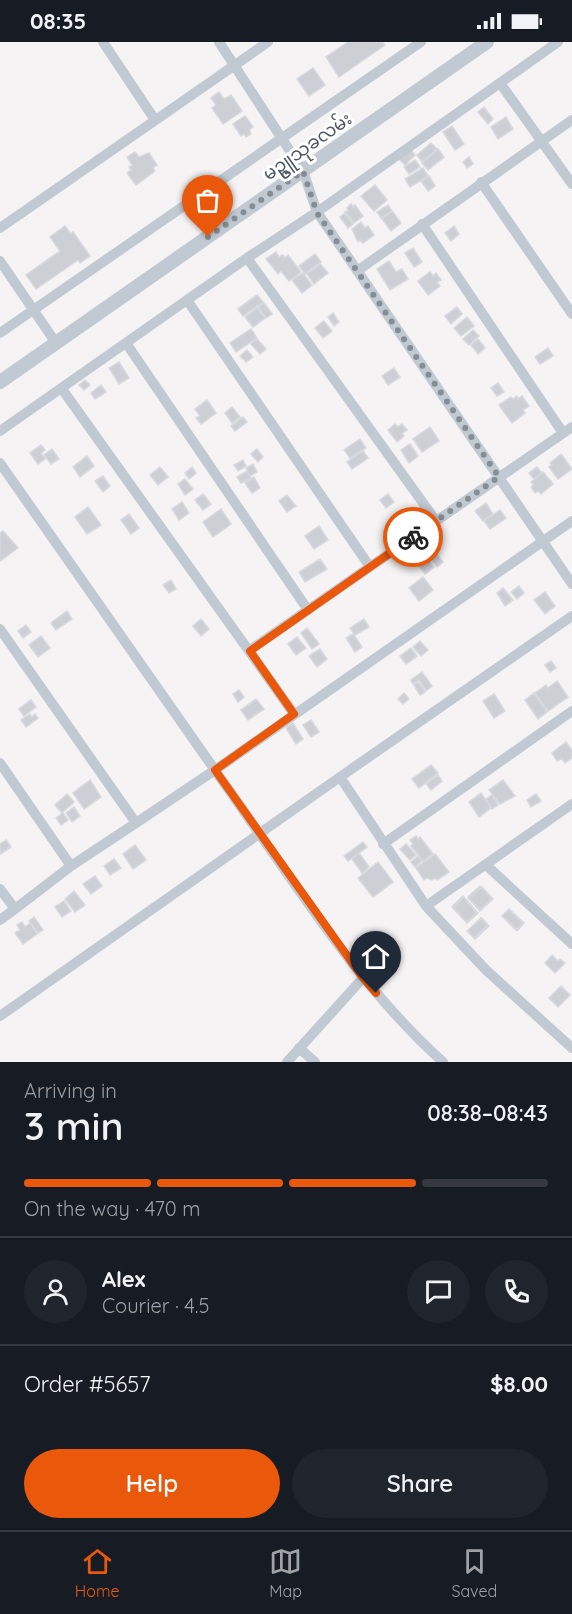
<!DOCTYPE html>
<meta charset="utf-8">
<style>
:root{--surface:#171b24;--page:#20242c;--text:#f1f3f6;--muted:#9ea1a6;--line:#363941;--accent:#ea580c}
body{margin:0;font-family:Quicksand,"Noto Sans Myanmar",sans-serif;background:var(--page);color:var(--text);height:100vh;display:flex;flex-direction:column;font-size:22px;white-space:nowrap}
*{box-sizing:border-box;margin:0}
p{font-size:20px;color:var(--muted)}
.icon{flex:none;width:33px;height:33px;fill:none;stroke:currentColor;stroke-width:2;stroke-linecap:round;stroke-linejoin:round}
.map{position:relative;height:1020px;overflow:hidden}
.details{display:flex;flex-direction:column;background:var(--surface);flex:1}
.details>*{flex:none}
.pin{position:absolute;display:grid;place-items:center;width:51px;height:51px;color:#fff;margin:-62px -26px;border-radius:50% 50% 50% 0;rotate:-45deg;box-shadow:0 0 6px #0007}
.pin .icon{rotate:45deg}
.courier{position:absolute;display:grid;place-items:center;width:60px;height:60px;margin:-30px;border:4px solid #ea580c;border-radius:50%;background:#fff;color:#222;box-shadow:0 2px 8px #0007}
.head em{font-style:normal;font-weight:600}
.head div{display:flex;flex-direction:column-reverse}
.head{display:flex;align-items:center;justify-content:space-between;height:102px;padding:0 24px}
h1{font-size:39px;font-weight:600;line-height:45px}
.bar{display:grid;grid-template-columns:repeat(4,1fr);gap:9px 6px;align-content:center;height:72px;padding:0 24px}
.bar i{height:8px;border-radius:4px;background:var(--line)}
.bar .selected{background:var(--accent)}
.bar p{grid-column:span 4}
.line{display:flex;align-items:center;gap:15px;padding:0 24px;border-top:2px solid var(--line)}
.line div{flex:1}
.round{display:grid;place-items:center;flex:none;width:63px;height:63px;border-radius:32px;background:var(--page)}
.cta{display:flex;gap:12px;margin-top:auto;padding:12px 24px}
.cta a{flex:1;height:69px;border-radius:36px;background:var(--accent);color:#fff;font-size:24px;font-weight:600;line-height:69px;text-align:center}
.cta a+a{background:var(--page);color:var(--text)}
.status{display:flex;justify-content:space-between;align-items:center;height:42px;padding:0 30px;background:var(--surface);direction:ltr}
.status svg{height:16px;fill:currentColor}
.dock{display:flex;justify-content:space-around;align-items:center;height:84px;border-top:2px solid var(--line);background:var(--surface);font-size:16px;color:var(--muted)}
.dock a{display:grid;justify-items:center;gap:3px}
.dock .selected{color:var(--accent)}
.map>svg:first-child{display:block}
</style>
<div class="status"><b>08:35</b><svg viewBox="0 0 49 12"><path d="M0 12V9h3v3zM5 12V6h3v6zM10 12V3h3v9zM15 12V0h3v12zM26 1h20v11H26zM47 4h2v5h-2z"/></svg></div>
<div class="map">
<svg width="572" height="1020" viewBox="0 0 572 1020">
<rect width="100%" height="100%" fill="#f5f3f3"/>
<!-- building -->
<path fill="#cdcfd5" stroke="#d7d9de" stroke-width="1.5" d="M348,0H382L385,3L339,35L326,15Z
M313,26L325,43L309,54L297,37Z
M219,50L224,57L231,53L242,69L223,82L212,66L216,63L211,56Z
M484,65L493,77L488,82L478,70Z
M245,74L253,85L249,88L251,92L246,95L244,92L241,94L233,82Z
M506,75L513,87L498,97L491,85Z
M452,84L464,102L455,108L443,90Z
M431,101L437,107L422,120L417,113Z
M410,107L415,113L405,123L399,117Z
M438,107L444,115L428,128L422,121Z
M135,110L139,115L149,111L157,123L153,126L155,129L136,143L127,131L131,128L129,125L132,123L127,115Z
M469,115L473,122L467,126L463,120Z
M415,118L420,125L409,132L404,125Z
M423,126L428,134L410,145L405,137Z
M429,134L435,144L428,149L421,139Z
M375,143L387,158L374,169L361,154Z
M351,162L353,165L355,163L363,174L354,181L345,170L348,168L347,166Z
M388,163L392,169L381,176L377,170Z
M392,169L401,181L391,189L382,177Z
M345,171L353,182L348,186L340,175Z
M361,180L365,186L368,184L374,193L363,201L360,198L358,200L352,187Z
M65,184L71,192L73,190L90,214L80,221L78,218L36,247L26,233L60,209L50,195Z
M454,184L459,192L451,199L445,191Z
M413,206L422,220L414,225L405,211Z
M276,210L279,215L283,213L285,216L288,213L301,230L289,239L281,229L278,232L266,217Z
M315,212L321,220L305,232L299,224Z
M389,219L396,230L402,227L408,237L390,248L377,227Z
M320,222L328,231L314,242L307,232Z
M430,230L433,234L436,231L441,238L437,240L440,244L428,253L418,239Z
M303,231L312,243L302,251L292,238Z
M257,253L263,260L243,274L238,267Z
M264,261L272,272L266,276L258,265Z
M457,265L462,272L451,282L445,274Z
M257,266L265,276L253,285L245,275Z
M333,271L339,280L334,284L328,275Z
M467,275L474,284L461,294L454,286Z
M324,279L332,289L323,296L315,286Z
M251,287L257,296L236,310L230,301Z
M473,288L479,294L469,303L463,297Z
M257,297L266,307L260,312L251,302Z
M478,297L485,306L478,312L471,303Z
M548,306L553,314L540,322L535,315Z
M247,308L253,315L246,320L240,314Z
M119,320L129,336L119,342L109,326Z
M394,326L400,335L388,343L382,334Z
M85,338L90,343L84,348L79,343Z
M498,341L504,350L497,354L491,346Z
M101,343L106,350L95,357L91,351Z
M517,354L518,357L522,354L529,364L523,368L525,371L512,381L499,363L511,355L513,357Z
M207,358L216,371L201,382L196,376L200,374L195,367Z
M232,365L240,375L232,381L225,371Z
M243,375L247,380L235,389L231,384Z
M395,382L398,385L402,382L407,388L402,391L404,394L397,400L388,388Z
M430,385L439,399L422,410L413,397Z
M360,397L366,406L350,416L344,408Z
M410,402L418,414L409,421L401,408Z
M41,403L45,408L41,411L45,417L38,422L30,411Z
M52,407L59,417L51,422L44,413Z
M257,407L263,415L258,420L251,412Z
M363,409L368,416L352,427L347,420Z
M561,412L572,427L558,437L549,425L552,423L550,421Z
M87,414L94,424L80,435L73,425Z
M243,418L246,424L238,429L234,423Z
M253,422L257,430L250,434L246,426Z
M160,425L168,435L158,443L150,433Z
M192,425L196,431L189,437L185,431Z
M537,425L542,431L534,437L529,431Z
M247,429L251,436L241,441L237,435Z
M543,430L553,442L541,452L538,449L535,451L531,445L534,443L531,440Z
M103,434L110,444L103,450L95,439Z
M254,435L260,446L252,451L245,441Z
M185,437L193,447L185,453L178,442Z
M203,452L211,462L203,468L195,458Z
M388,452L394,460L386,466L380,458Z
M287,453L296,464L287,470L279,459Z
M182,460L189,471L179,478L172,467Z
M486,461L493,472L483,479L475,469Z
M88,465L101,483L87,492L75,475Z
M221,467L231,482L213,495L203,480Z
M500,468L506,476L490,487L484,479Z
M129,472L139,486L131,492L121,478Z
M319,484L328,498L314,507L305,494Z
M3,489L18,506L0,519V491Z
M429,502L443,520L437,525L423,507Z
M425,513L434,525L425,532L416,520Z
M320,517L327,527L305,540L299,530Z
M423,535L433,548L419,559L409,546Z
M171,538L176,547L169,551L163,543Z
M519,544L524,551L517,557L511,550Z
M503,546L513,558L505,564L497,551Z
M545,550L555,564L545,572L534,558Z
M67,569L72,577L56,588L51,581Z
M201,577L209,587L201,594L193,584Z
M364,577L369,585L355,593L350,586Z
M26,583L31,590L23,596L18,589Z
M307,586L319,602L312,607L301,591Z
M353,592L362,605L355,610L346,596Z
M41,594L50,606L38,615L29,603Z
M297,595L306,606L296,613L288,602Z
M420,599L428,608L421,614L413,605Z
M411,606L417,614L406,622L400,614Z
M320,607L327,617L317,625L309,614Z
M551,619L556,626L550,630L545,623Z
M422,630L432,644L426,649L419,638L413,642L411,638Z
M557,639L568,655L548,669L535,651L546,643L548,646Z
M418,640L425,650L420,653L414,643Z
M239,648L244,655L238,660L233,652Z
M404,651L409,657L403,662L398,657Z
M534,651L547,670L538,677L525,658Z
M494,652L505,669L494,676L483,659Z
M256,657L264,667L248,678L241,668Z
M31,658L36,665L24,674L19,667Z
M30,672L32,675L35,672L38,676L26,685L21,678Z
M311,678L319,690L311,695L303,683Z
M293,681L303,697L296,702L286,686Z
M566,700L572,708V716L565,721L562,716L557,719L552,711Z
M431,723L438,731L419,746L412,737Z
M438,733L442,739L431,748L426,742Z
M90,738L101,755L84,767L73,751Z
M503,738L515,754L500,762L489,748Z
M481,751L491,766L479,775L469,760Z
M67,752L74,760L62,771L55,763Z
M536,752L541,759L531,765L527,758Z
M492,753L498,763L492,767L486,757Z
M74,765L80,774L72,780L66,771Z
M63,771L68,778L61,783L56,776Z
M416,794L418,797L420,795L433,812L423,819L411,804L413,802L410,798Z
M6,798L11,805L0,812V802Z
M363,800L367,805L348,819L344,814Z
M406,802L416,813L410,818L400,807Z
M135,803L146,818L133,827L123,812Z
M359,811L369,825L362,831L352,817Z
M435,812L449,830L437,838L435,836L432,838L427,836L424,838L416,826Z
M418,814L422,819L415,825L411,820Z
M114,817L121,826L110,833L104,824Z
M378,820L393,840L373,855L358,836Z
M95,834L102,844L91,852L83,842Z
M480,844L492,857L480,868L468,855Z
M482,845L493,857L480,869L469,857Z
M74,849L85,863L75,870L65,857Z
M463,854L478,871L467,881L452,865Z
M463,855L477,871L466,880L454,866Z
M64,859L71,869L62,875L55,865Z
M509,867L524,881L518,888L502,874Z
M509,867L523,881L516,888L502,874Z
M34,875L43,888L38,891L29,879Z
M481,876L489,884L475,897L467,889Z
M482,876L488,883L474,896L468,888Z
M22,880L25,885L30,881L37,892L23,902L15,891L20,888L17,883Z
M552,913L558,919L560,917L565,921L555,931L545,921Z
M561,944L570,953L558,965L549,956Z"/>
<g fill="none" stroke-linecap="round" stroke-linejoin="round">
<!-- minor -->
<path stroke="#c1cad2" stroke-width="10" d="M103,0L155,78
M219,0L303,129L317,170L572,542
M500,41L572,142
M481,140L572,272
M422,182L563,391
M0,186L268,0
M247,216L436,479
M0,219L56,301
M357,229L572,78
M187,258L370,525
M0,291L421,0
M126,301L308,568
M62,347L294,672
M0,389L247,216L317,170L558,0
M0,421C82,538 163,655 245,771C306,858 364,949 443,1020
M0,587L136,781L215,728L572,479
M250,608L572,385
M0,721L71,824
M340,735L426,864L486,928L572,1006
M383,802L572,669
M486,823L572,902
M0,847L15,867L71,824L136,781
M426,864L572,762
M0,878L15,867
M0,974L340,735L572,574
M299,1006L315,1020
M287,1020L363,936"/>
<!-- tertiary -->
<path stroke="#c1cad2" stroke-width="14" d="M0,340L487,0"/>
</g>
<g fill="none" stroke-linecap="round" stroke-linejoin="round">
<!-- done -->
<path stroke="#868d94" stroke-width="6" stroke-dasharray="0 10.8" d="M208,195L303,129L317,171L499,435L413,495"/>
<!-- route -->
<path stroke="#ea580c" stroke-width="8" d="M376,951L363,936L215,728L294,672L250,609L413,495"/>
</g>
<g text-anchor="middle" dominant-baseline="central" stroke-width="6" stroke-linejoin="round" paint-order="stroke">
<!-- street labels -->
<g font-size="18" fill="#4a5661" stroke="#fff">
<text transform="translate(307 104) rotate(-35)">မဥ္ဇူသုခလမ်း</text>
</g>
</g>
</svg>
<div class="pin" style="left:208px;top:195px;background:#ea580c"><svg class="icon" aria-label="bag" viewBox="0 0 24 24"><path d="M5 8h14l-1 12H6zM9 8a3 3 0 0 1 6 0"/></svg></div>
<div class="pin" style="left:376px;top:951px;background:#1f2937"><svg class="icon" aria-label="home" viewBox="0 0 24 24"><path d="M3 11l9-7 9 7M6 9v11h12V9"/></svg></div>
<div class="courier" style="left:413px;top:495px"><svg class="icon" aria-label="bike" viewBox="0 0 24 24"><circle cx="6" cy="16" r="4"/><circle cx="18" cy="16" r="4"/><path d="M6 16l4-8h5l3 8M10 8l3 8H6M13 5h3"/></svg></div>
</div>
<section class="details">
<div class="head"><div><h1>3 min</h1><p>Arriving in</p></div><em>08:38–08:43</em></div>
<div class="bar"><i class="selected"></i><i class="selected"></i><i class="selected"></i><i></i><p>On the way · 470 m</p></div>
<div class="line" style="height:108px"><a class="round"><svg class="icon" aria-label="person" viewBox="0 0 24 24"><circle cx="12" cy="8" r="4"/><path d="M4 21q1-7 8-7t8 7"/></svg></a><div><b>Alex</b><p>Courier · 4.5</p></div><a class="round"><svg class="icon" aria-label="chat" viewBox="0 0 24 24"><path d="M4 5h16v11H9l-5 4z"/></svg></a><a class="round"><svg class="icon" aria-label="phone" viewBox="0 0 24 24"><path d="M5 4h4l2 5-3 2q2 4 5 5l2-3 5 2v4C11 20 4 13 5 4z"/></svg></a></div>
<div class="line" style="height:78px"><div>Order #5657</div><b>$8.00</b></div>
<div class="cta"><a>Help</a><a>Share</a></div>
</section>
<nav class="dock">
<a class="selected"><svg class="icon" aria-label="home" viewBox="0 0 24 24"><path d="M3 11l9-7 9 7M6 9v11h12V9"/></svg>Home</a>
<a><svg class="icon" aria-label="map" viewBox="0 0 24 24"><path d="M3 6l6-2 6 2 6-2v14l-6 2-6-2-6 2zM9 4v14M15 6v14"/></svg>Map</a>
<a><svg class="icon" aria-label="saved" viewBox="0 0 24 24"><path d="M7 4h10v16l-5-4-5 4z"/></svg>Saved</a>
</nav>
